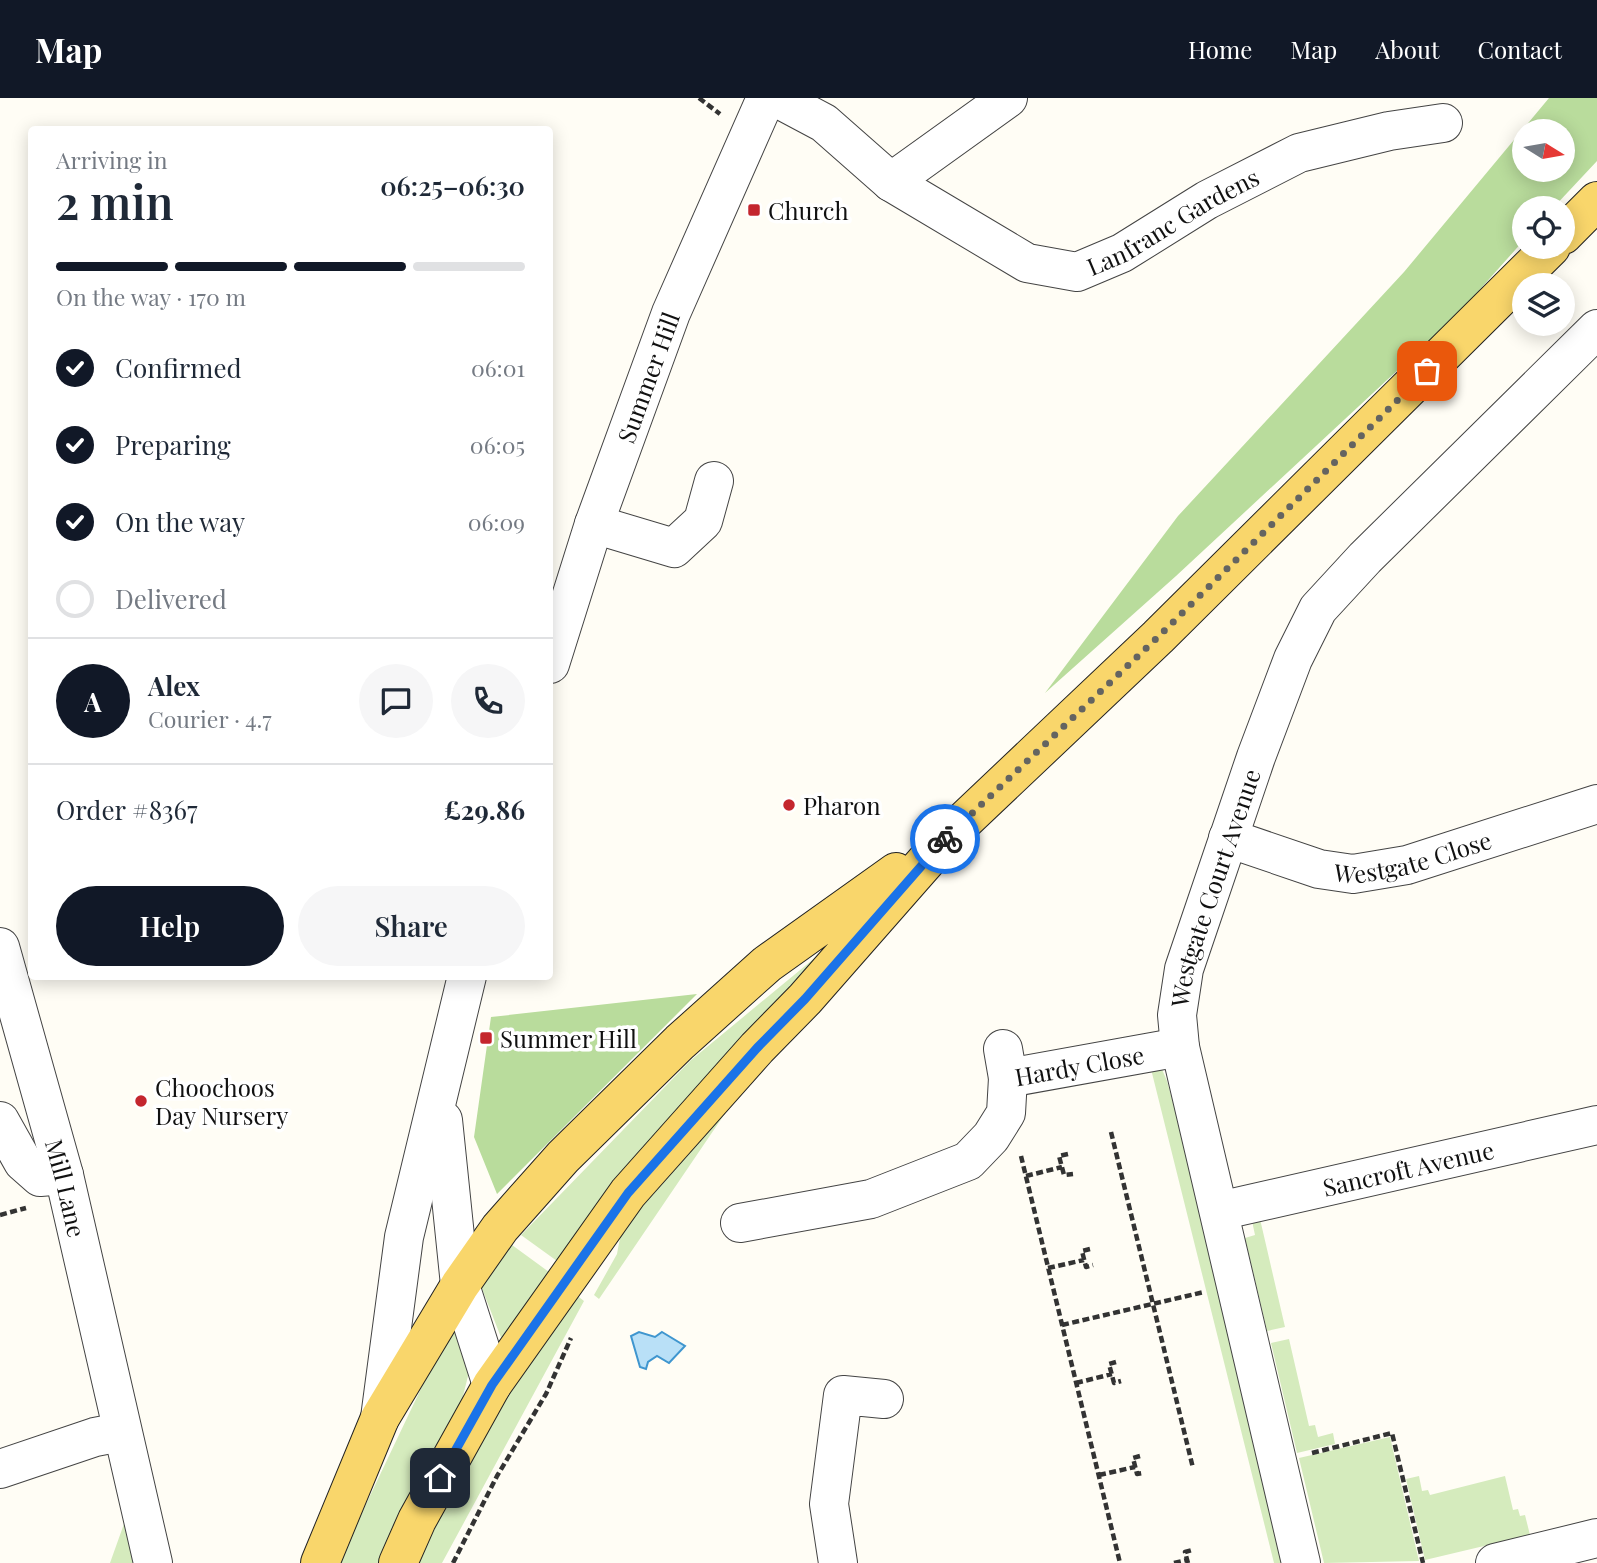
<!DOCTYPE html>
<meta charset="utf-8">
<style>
:root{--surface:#fff;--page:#f6f6f7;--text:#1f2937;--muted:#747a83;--line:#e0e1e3;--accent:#111827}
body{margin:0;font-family:"Playfair Display",serif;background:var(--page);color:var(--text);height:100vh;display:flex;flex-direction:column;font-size:26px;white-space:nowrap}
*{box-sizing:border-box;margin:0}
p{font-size:23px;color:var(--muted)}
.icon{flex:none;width:38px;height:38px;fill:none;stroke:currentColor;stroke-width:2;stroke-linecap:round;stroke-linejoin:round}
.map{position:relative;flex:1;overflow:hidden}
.side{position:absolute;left:28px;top:28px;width:525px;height:854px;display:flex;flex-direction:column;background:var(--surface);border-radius:7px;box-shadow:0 4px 18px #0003}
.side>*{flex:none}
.needle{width:46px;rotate:101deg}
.buttons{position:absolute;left:1512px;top:21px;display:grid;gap:14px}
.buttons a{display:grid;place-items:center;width:63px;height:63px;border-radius:50%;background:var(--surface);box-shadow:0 4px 18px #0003;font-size:35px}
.pin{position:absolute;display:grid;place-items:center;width:60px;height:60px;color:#fff;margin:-30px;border-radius:14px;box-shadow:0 4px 10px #0006}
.courier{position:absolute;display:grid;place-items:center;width:70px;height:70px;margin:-35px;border:5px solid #1a73e8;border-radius:50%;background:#fff;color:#222;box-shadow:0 2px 9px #0007}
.headline em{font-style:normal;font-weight:600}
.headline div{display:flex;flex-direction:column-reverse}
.headline{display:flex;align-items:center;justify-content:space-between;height:119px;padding:0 28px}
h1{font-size:46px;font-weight:600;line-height:52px}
.bar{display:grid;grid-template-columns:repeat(4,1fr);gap:10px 7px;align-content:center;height:84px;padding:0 28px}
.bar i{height:9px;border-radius:5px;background:var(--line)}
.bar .current{background:var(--accent)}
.bar p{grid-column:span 4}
.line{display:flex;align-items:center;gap:18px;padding:0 28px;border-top:2px solid var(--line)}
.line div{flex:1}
.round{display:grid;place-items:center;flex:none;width:74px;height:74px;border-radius:37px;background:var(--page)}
ol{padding:0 28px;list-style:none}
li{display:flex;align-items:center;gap:21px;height:77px}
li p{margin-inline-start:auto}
li .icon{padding:7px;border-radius:50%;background:var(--accent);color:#fff;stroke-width:4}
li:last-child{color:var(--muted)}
li i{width:38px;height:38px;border:4px solid var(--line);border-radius:50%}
.cta{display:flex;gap:14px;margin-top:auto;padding:14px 28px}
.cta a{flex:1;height:80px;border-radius:42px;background:var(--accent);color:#fff;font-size:28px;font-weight:600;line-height:80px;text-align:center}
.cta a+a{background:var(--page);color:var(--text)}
header{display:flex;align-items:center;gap:42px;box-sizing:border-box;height:98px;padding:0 35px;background:var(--accent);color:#fff}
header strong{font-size:33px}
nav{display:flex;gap:38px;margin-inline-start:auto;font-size:24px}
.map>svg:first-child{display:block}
</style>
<header>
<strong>Map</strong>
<nav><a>Home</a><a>Map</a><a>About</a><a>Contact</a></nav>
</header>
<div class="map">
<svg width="1597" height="1465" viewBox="0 0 1597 1465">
<rect width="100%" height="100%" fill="#fffdf5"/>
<!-- green -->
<path fill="#d5ebbd" d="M828,849L557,1163L521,1137L690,963Z
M1150,967L1161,969L1167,983L1196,1087L1286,1465H1274Z
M745,986L599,1201L594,1197L617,1156L622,1129Z
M1260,1121L1285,1229L1267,1233L1245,1140L1255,1137L1252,1123Z
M512,1147L549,1174L502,1242L481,1188Z
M575,1196L584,1203L442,1465H416L492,1322Z
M456,1227L469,1274L461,1306L379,1465H338L427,1278Z
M1289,1241L1309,1328L1315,1327L1318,1339L1333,1335L1335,1346L1297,1355L1271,1245Z
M1390,1339L1419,1463L1324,1465L1299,1360Z
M1419,1378L1422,1393L1428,1392L1430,1397L1505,1378L1513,1412L1518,1411L1520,1418L1525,1417L1530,1437L1425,1462L1406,1381Z
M125,1423L135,1465H110Z"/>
<!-- forest -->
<path fill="#b9dc9c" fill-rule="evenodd" d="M1549,0H1597V63L1553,110H1524V142L1458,216L1176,478L1045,595L1178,418L1404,174ZM1524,33H1563V72H1524Z
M697,896L497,1096L474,1039L491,919Z"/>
<!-- water -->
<path fill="#b9e0f7" stroke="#3f96cf" stroke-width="2" d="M662,1234L685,1248L669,1265L657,1258L648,1264L646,1271L640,1269L631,1238L639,1234L655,1239Z"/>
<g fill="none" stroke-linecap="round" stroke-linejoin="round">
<defs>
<g id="minor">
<path id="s1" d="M777,0L824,25L891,84L1027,165L1077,174L1122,155L1207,102L1299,55L1389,33L1443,25"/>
<path d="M891,84L1008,0"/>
<path d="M594,426L674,450L703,423L714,383"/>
<path id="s2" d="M550,566L594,426L671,215L766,0"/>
<path id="s3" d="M1228,740L1319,771L1353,776L1407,767L1597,706"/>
<path id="s4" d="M0,849L64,1077L153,1465"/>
<path id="s5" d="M1003,951L1008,980L1180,949"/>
<path d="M443,1022L460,1187L492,1287"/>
<path d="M0,1023L23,1064L40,1079L64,1077"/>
<path id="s6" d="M1219,1113L1597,1027"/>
<path d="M740,1125L871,1101L968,1063L991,1039L1006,1015L1008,980"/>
<path d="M380,1320L404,1139L467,878"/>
<path d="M0,1371L95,1339L121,1334"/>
<path d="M838,1465L829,1406L843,1297L884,1301"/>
<path id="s7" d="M1301,1465L1180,949L1177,917L1184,871L1256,659L1293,561L1318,511L1365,460L1597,231"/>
<path d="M1495,1465L1597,1440"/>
</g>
<path id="major" d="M1563,137L1597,103
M320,1465L380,1320L460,1187L500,1130L563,1059L680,944L767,866L896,774
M398,1465L417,1422L492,1287L628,1095L757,950L805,901L949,737L1158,539L1551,149"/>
</defs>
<!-- minor casing -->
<use href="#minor" stroke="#444" stroke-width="40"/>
<!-- major casing -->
<use href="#major" stroke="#222" stroke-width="40"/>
<!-- path -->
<path stroke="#333" stroke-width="4.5" stroke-dasharray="7 3.5" stroke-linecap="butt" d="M699,0L720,16
M1111,1034L1193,1370
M1068,1056L1059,1058L1064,1077L1073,1076
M1021,1058L1120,1465
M1026,1078L1062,1069
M0,1117L26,1110
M1090,1151L1082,1153L1086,1169L1093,1167
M1048,1170L1084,1162
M1062,1227L1204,1194
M1116,1264L1109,1266L1114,1285L1121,1283
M1076,1285L1112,1276
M1312,1355L1392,1335L1423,1465
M1140,1358L1133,1360L1137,1376L1143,1375
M1099,1377L1135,1369
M453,1465L497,1378L546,1296L571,1240
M1174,1465L1187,1462
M1188,1465L1185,1454L1192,1452"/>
<!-- minor -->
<use href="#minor" stroke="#fff" stroke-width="38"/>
<!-- major -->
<use href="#major" stroke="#f9d66b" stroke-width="38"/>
</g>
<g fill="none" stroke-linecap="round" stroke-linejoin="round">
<!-- done -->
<path stroke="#646461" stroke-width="7" stroke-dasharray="0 12.6" d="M945,741L1158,539L1427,273"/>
<!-- route -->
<path stroke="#1a73e8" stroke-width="9" d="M440,1380L492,1287L628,1095L757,950L805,901L945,741"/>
</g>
<!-- markers -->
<g fill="#c4262e" stroke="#fff" stroke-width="2.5">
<rect x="747" y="105" width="14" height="14" rx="3.5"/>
<circle cx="789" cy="707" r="7"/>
<rect x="479" y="933" width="14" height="14" rx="3.5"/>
<circle cx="141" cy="1003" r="7"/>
</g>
<g text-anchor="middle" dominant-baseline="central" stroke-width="7" stroke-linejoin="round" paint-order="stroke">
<!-- poi labels -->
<g font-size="24" fill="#111" stroke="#fff" text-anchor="start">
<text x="768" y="112">Church</text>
<text x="803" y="707">Pharon</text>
<text x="500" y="940">Summer Hill</text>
<text x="155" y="989">Choochoos<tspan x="155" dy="28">Day Nursery</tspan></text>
</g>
<!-- street labels -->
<g font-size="24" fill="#111" stroke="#fff">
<text stroke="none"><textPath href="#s1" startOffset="460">Lanfranc Gardens</textPath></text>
<text stroke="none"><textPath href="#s2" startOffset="303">Summer Hill</textPath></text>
<text stroke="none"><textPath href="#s3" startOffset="192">Westgate Close</textPath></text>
<text stroke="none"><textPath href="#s7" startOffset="695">Westgate Court Avenue</textPath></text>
<text stroke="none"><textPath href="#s5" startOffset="102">Hardy Close</textPath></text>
<text stroke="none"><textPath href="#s6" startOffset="194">Sancroft Avenue</textPath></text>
<text stroke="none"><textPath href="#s4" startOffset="250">Mill Lane</textPath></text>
</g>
</g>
</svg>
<div class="buttons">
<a><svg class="needle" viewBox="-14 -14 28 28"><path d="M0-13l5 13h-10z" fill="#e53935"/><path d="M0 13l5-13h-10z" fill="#747a83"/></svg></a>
<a><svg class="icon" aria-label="locate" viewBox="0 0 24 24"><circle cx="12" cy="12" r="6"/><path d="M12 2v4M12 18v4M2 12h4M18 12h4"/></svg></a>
<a><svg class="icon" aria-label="layers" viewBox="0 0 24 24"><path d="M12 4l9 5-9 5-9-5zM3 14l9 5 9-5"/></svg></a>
</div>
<div class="pin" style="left:1427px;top:273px;background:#ea580c"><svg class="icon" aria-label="bag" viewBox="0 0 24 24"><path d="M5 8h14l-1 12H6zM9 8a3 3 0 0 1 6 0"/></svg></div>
<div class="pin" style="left:440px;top:1380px;background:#1f2937"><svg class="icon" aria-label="home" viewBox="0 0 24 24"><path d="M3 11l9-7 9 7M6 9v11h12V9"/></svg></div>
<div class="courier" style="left:945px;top:741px"><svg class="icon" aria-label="bike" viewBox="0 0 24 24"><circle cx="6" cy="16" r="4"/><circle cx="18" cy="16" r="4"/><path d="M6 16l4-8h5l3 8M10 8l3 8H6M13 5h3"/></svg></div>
<section class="side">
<div class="headline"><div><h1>2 min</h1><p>Arriving in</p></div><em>06:25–06:30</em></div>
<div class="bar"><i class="current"></i><i class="current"></i><i class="current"></i><i></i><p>On the way · 170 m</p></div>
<ol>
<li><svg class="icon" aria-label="check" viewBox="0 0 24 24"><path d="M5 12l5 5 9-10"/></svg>Confirmed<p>06:01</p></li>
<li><svg class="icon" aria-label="check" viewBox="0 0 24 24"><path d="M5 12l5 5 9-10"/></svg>Preparing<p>06:05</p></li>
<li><svg class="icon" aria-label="check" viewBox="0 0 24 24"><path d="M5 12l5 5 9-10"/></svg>On the way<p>06:09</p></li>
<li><i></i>Delivered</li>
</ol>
<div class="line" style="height:126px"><b class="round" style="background:var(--accent);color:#fff">A</b><div><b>Alex</b><p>Courier · 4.7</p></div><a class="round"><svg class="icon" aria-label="chat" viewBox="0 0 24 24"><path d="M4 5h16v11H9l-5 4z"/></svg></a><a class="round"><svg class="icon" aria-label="phone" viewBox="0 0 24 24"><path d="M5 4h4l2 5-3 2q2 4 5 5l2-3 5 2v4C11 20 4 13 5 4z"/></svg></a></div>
<div class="line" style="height:91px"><div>Order #8367</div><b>£29.86</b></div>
<div class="cta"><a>Help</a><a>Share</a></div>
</section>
</div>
